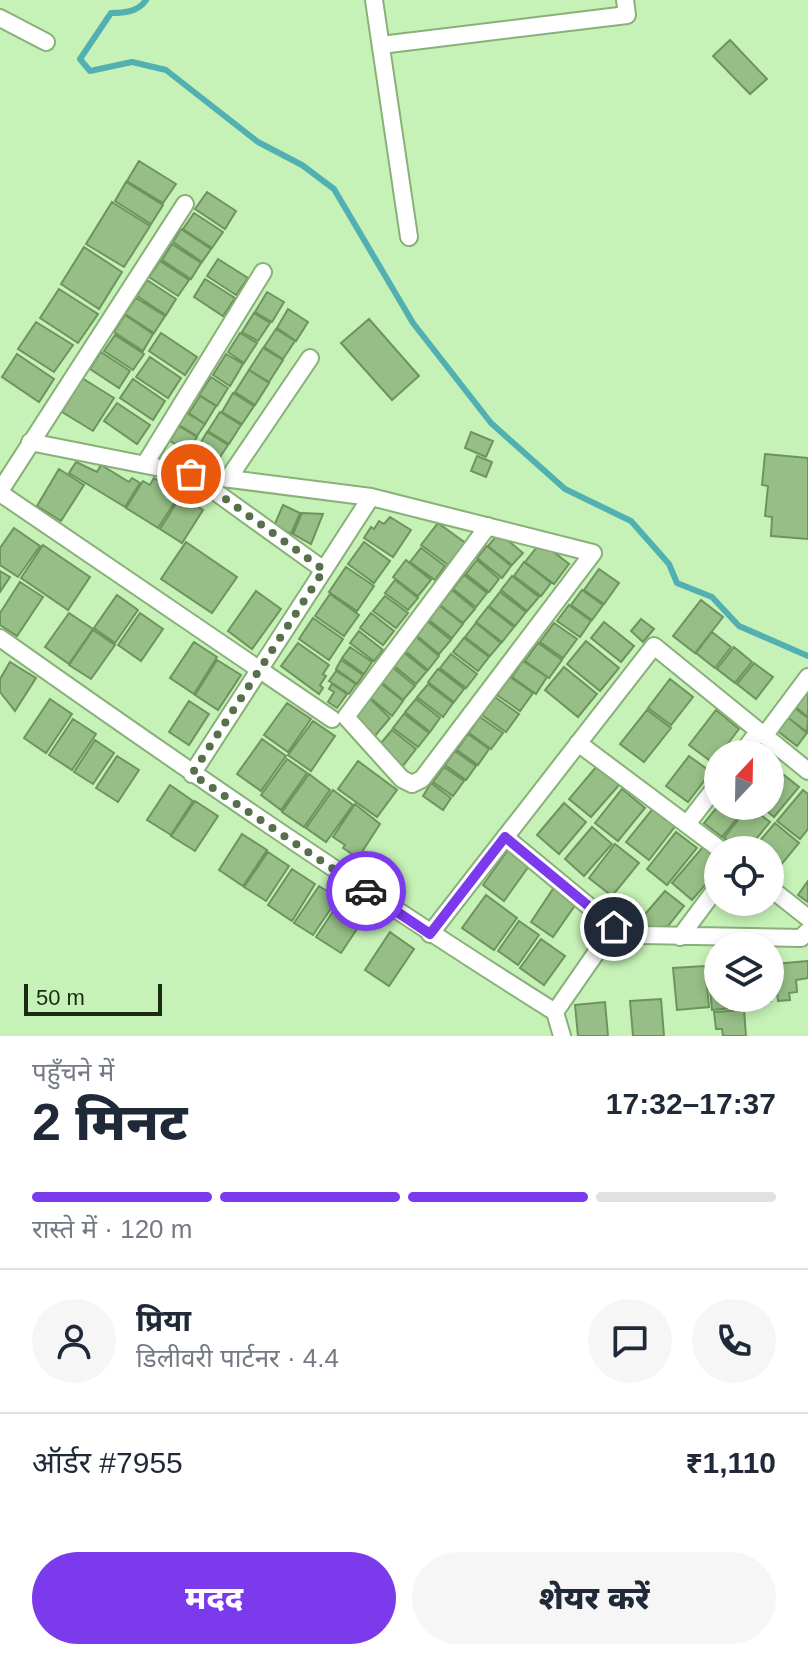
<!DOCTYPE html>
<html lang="hi">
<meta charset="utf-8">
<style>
:root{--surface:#fff;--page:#f6f6f7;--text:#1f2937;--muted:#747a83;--line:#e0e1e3;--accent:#7c3aed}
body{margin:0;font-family:Arial,"Noto Sans Devanagari",sans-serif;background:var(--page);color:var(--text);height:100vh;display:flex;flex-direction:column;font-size:30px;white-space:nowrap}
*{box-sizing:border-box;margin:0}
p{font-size:26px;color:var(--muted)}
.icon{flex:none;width:44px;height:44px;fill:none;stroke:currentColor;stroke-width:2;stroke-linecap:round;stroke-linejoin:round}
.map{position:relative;height:1036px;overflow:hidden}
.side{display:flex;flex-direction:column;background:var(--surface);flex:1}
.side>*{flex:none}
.needle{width:52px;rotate:22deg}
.fabs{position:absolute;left:704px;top:740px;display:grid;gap:16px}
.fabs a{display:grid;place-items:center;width:80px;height:80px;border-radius:50%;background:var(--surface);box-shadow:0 4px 12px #0003;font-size:40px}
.scale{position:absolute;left:24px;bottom:20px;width:138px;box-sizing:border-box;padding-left:8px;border:4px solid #1a2a13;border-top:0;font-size:22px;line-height:28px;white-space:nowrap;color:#1a2a13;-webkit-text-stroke:6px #c7f2b7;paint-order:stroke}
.pin{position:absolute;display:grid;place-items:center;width:68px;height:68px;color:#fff;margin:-34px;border:4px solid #fff;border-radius:50%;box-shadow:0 2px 8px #0007}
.courier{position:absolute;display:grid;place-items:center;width:80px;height:80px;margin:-40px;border:6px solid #7c3aed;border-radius:50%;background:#fff;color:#222;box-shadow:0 2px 10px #0007}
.headline em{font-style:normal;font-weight:800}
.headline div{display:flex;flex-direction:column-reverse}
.headline{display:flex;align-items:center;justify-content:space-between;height:136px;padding:0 32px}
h1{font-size:52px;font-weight:800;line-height:60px}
.bar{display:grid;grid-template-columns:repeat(4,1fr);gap:12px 8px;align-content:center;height:96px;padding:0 32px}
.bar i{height:10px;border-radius:6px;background:var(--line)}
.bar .current{background:var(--accent)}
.bar p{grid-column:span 4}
.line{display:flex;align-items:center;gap:20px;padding:0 32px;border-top:2px solid var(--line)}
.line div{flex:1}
.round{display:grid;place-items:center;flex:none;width:84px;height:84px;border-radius:42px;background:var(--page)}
.cta{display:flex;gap:16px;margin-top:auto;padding:16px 32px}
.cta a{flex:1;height:92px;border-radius:48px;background:var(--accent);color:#fff;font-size:32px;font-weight:800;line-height:92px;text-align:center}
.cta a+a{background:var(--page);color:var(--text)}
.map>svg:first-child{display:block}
</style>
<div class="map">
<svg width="808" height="1036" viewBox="0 0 808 1036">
<rect width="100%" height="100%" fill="#c7f2b7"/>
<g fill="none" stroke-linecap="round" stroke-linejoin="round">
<!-- stream -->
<path stroke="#52b0b2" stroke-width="6" d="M146,0C138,12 124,13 111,13L80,59L90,71L132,62L166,70L258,142L302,165L334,189L413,323L491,423L565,489L631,521L669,564L677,583L712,597L739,626L808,656"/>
</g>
<!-- building -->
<path fill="#96be86" stroke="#6e945e" stroke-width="2" d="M730,40L767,79L750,94L713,56Z
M139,161L176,184L163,203L127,181Z
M126,182L163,205L151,224L115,201Z
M207,192L236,211L225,229L195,209Z
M112,202L150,226L124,267L86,244Z
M194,213L223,232L212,248L183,229Z
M181,229L211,249L202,262L173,242Z
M172,244L201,263L191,279L162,260Z
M84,247L122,272L99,309L61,284Z
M218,259L248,278L236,295L207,276Z
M160,261L189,280L178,296L149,277Z
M205,279L235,298L223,316L194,297Z
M147,280L176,299L166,315L137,296Z
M59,289L98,314L78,343L40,318Z
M267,292L284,302L272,322L255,312Z
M136,298L165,316L154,333L125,314Z
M288,309L308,322L296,341L277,328Z
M254,313L270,323L258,341L242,332Z
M125,315L153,334L143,351L114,332Z
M369,319L419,376L392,400L341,343Z
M36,322L73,345L54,372L18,349Z
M276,329L295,341L283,359L264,347Z
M161,333L197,357L185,375L149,351Z
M240,333L257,343L244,363L228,352Z
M115,335L144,354L133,370L104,351Z
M263,348L283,360L269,382L249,370Z
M101,352L130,371L119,388L90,369Z
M17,354L54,379L39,402L2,377Z
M226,354L243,364L230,386L213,375Z
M150,357L181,378L168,398L136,377Z
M249,370L269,383L255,405L235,392Z
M211,377L228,388L217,406L199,395Z
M82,378L114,398L93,431L62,412Z
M133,379L165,401L153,420L120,398Z
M233,393L254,406L242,424L222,412Z
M200,396L216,406L205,424L189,413Z
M117,403L150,425L137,444L104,421Z
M220,412L241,425L229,444L208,431Z
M187,413L205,424L197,436L179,425Z
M179,426L197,437L188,452L170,441Z
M207,432L228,445L214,466L191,459Z
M471,432L493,441L486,457L465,448Z
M765,454L808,458V539L771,536L772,517L765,516L768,486L762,485Z
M477,456L492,462L486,477L471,471Z
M76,462L97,472L101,465L129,482L132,478L140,483L125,507L69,473Z
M59,469L84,485L61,521L37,506Z
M154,478L180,494L158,528L126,508L143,481L150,485Z
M181,496L203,510L182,543L160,529Z
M283,505L300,513L291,534L274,526Z
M302,513L323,514L311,544L293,534Z
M390,517L411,530L393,557L364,538L371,527L374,529L379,521L384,524Z
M438,523L467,544L451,567L421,545Z
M14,528L40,546L18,577L0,565V548Z
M499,533L523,553L512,565L488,546Z
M186,542L237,577L212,613L161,579Z
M364,542L390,561L374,583L348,564Z
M541,542L569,564L554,584L525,562Z
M43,545L90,577L68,610L21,578Z
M487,546L511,566L502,578L477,558Z
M421,548L445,566L435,580L410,562Z
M406,560L431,580L418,596L393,577Z
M477,560L499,579L489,592L466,574Z
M524,562L551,583L541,596L514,576Z
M346,567L374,586L357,611L329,592Z
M599,569L619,583L604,604L584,590Z
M0,571L10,577L0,592Z
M464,575L487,593L476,607L453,589Z
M512,576L539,597L527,611L501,590Z
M395,580L418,598L408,610L385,593Z
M20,582L43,597L17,636L0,625V613Z
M452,590L475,609L463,623L440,605Z
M582,590L603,605L592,620L571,605Z
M256,591L281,609L252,649L228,631Z
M500,592L526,612L515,626L489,606Z
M330,594L359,615L344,636L315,616Z
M117,595L138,610L115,643L94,628Z
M385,596L408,613L396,628L373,611Z
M701,600L723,617L695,653L673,636Z
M569,605L591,621L580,637L557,621Z
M440,606L463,624L452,638L429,620Z
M488,607L514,627L502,642L476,622Z
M69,613L93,629L69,664L45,647Z
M140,613L163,629L141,661L118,645Z
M371,613L394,631L383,645L360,628Z
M313,618L343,639L329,660L299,639Z
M641,619L654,629L643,642L631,631Z
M427,621L451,640L439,654L416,635Z
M604,622L634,646L621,662L591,638Z
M476,623L501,643L490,656L465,637Z
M554,623L577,639L563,658L540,642Z
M93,630L115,645L91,679L69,665Z
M359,631L383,650L374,661L350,643Z
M712,632L731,647L715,668L696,653Z
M415,636L439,656L428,670L404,650Z
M464,638L489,657L478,671L453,652Z
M586,641L619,668L600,691L567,664Z
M194,642L217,657L194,694L170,678Z
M298,643L329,665L323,674L326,676L320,685L323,688L319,694L281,666Z
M538,643L562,660L549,678L525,661Z
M350,647L372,662L364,674L342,658Z
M734,647L752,662L735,683L717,669Z
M403,652L427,671L416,684L393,665Z
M451,654L477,674L466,688L440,668Z
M217,660L241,675L218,710L195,695Z
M341,660L363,675L357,684L336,669Z
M523,661L547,677L536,694L512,677Z
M10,662L36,678L15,711L0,692V679Z
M754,663L773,677L756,699L737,684Z
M392,667L415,686L403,700L380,681Z
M564,667L597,694L578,717L545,690Z
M438,669L464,689L454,702L428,682Z
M336,671L356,684L349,694L329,681Z
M510,677L533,693L520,711L497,695Z
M670,679L693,697L671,725L648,708Z
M379,682L403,701L392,716L368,696Z
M332,684L347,694L337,708L328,702L334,692L329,689Z
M428,684L453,703L443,717L417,697Z
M808,689V717L794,706Z
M366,695L390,718L369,743L349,716Z
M495,697L519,714L506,732L482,715Z
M50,699L72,714L46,753L24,738Z
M416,699L440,718L430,732L405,712Z
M189,701L209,714L189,745L169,732Z
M287,703L311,719L288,752L264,735Z
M793,707L808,718L807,732L786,716Z
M647,710L671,728L644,762L620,744Z
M716,710L739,729L713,763L689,745Z
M404,714L429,733L418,747L393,728Z
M785,715L807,733L797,746L775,729Z
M480,717L503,733L491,749L469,733Z
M73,719L96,734L72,770L49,755Z
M313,721L335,736L311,771L288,755Z
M392,730L416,749L402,767L381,743Z
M468,734L489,749L478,765L457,750Z
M262,739L286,756L261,791L237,774Z
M95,740L114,753L93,784L74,772Z
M455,751L476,766L466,780L445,765Z
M117,756L139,770L118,802L96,788Z
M689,756L711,772L688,802L666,786Z
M287,759L307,773L281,810L261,795Z
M358,761L397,790L377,817L338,789Z
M597,766L619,785L591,817L569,799Z
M444,767L464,781L453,796L433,782Z
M779,771L799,787L774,817L761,806H770V782Z
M309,774L330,790L304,827L282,812Z
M431,783L451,798L443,810L423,796Z
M170,785L193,801L171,835L147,820Z
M622,789L645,808L618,841L595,823Z
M333,790L353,805L326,842L306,828Z
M803,790L808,794V829L800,839L777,821Z
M195,801L218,816L195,851L171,836Z
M564,803L586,822L559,854L537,835Z
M355,804L380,824L358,858L343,848L345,845L333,837Z
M655,806L677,824L649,860L626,842Z
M718,806H747L722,837L704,823Z
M749,806L770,822L747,850H739L724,838Z
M775,823L799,843L771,877L770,850H752Z
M592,827L612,844L584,876L565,859Z
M676,832L697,848L667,885L647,869Z
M242,834L267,850L243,886L219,870Z
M615,844L639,863L612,896L589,878Z
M703,847L718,860V870L692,900L672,883Z
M508,850L529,866L504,901L483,885Z
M268,852L289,866L266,901L244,887Z
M292,869L315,884L292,921L268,905Z
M808,881V902L798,895Z
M319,886L338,898L313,935L294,923Z
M555,886L578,901L553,937L531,922Z
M665,891L684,906L668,926L650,929L640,920Z
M486,895L517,918L494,950L462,928Z
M340,901L365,917L341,953L316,937Z
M519,921L539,935L518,965L498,951Z
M390,932L414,949L389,986L365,970Z
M541,939L565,956L544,985L520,968Z
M808,961V978L796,980L797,992L789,993L790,1000L778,1001L774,964Z
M705,966L709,1007L677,1010L673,968Z
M718,966V998H743V1007L712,1010L708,967Z
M770,989L771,1001L744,1003V998H770Z
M661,999L664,1036H633L630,1001Z
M605,1002L608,1036H578L575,1005Z
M744,1010L746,1036H723L722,1029H716L714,1012Z"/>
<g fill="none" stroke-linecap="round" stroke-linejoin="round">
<defs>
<path id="minor" d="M374,0L409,237
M0,18L46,42
M381,45L627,15L625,0
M30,442L191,474L371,497L593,553L422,779L412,784L402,779L346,717L488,526
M145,464L263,272
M192,475L324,570
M228,479L310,358
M0,491L185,204
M0,493L332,719
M0,638C182,767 366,893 555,1012L562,1036
M764,736L808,677
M578,743L721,850
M741,754L758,732
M192,774L371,497
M687,824L718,784
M505,837L614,927L641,935L801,938L808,931
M770,888L808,918
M430,934L654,646L808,771
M680,937L718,886
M555,1012L614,927"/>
</defs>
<!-- minor casing -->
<use href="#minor" stroke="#89b079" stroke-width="20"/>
<!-- minor -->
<use href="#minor" stroke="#fff" stroke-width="16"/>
</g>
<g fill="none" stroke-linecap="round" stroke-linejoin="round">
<!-- done -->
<path stroke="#57704c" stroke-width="8" stroke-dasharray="0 14.4" d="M191,474L324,570L192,774L366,891"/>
<!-- route -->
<path stroke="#7c3aed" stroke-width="10" d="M366,891L430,934L505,837L614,927"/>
</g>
</svg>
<div class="fabs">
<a><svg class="needle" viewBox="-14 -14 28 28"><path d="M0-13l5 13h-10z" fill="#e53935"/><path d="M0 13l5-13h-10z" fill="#747a83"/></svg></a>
<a><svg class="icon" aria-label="locate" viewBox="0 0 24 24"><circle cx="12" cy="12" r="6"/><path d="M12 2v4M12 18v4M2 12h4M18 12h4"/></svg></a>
<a><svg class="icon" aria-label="layers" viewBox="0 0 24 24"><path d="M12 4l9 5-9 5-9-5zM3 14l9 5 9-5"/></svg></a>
</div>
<div class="scale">50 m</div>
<div class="pin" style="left:191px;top:474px;background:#ea580c"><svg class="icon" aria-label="bag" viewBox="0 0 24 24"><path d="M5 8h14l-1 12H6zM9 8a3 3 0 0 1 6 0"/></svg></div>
<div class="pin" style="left:614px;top:927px;background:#1f2937"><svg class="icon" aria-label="home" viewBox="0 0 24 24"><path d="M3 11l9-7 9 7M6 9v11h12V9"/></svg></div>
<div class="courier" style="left:366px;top:891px"><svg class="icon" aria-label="car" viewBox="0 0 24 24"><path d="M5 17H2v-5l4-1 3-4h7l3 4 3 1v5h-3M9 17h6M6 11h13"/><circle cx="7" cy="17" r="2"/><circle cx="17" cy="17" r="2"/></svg></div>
</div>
<section class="side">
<div class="headline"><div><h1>2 मिनट</h1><p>पहुँचने में</p></div><em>17:32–17:37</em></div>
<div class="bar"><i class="current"></i><i class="current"></i><i class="current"></i><i></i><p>रास्ते में · 120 m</p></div>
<div class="line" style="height:144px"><a class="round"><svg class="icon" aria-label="person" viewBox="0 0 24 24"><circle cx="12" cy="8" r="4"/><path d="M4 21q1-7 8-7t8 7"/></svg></a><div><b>प्रिया</b><p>डिलीवरी पार्टनर · 4.4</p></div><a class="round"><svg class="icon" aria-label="chat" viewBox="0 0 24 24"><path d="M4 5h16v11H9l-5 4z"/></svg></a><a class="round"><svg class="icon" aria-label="phone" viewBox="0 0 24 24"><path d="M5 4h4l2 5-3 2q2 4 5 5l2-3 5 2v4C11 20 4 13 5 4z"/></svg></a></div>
<div class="line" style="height:104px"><div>ऑर्डर #7955</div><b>₹1,110</b></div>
<div class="cta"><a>मदद</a><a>शेयर करें</a></div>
</section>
